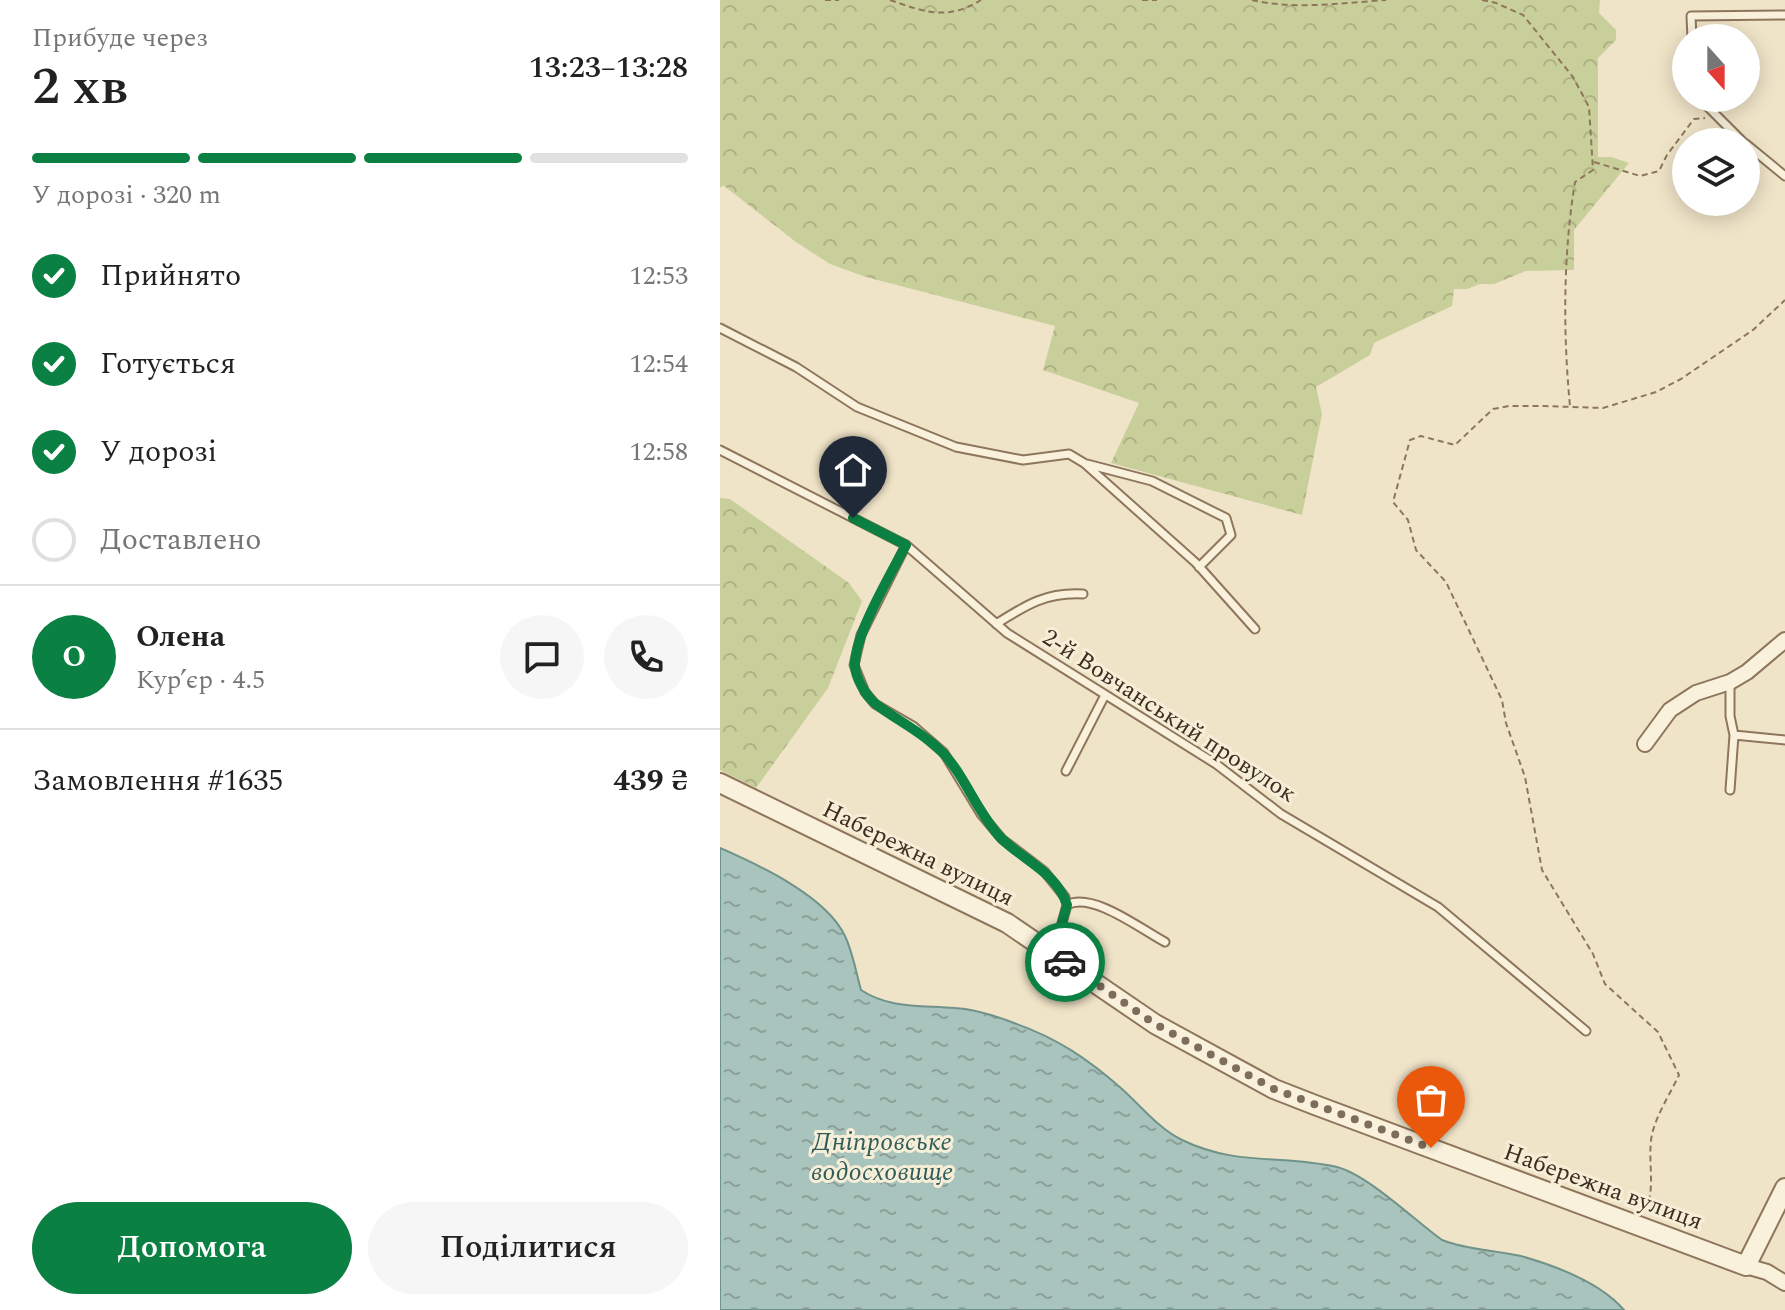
<!DOCTYPE html>
<html lang="uk">
<meta charset="utf-8">
<style>
:root{--surface:#fff;--page:#f6f6f6;--text:#222;--muted:#767676;--line:#e0e0e0;--accent:#0b8043}
body{margin:0;font-family:Spectral,serif;background:var(--page);color:var(--text);height:100vh;display:flex;flex-direction:column;font-size:30px;white-space:nowrap}
*{box-sizing:border-box;margin:0}
p{font-size:26px;color:var(--muted)}
.icon{flex:none;width:44px;height:44px;fill:none;stroke:currentColor;stroke-width:2;stroke-linecap:round;stroke-linejoin:round}
.map{position:relative;flex:1;overflow:hidden}
.details{display:flex;flex-direction:column;background:var(--surface);width:720px}
.details>*{flex:none}
.needle{width:52px;rotate:159deg}
.tools{position:absolute;left:952px;top:24px;display:grid;gap:16px}
.tools a{display:grid;place-items:center;width:88px;height:88px;border-radius:50%;background:var(--surface);box-shadow:0 4px 20px #0003;font-size:40px}
.pin{position:absolute;display:grid;place-items:center;width:68px;height:68px;color:#fff;margin:-82px -34px;border-radius:50% 50% 50% 0;rotate:-45deg;box-shadow:0 0 8px #0007}
.pin .icon{rotate:45deg}
.courier{position:absolute;display:grid;place-items:center;width:80px;height:80px;margin:-40px;border:6px solid #0b8043;border-radius:50%;background:#fff;color:#222;box-shadow:0 2px 10px #0007}
.overview em{font-style:normal;font-weight:600}
.overview div{display:flex;flex-direction:column-reverse}
.overview{display:flex;align-items:center;justify-content:space-between;height:136px;padding:0 32px}
h1{font-size:52px;font-weight:600;line-height:60px}
.bar{display:grid;grid-template-columns:repeat(4,1fr);gap:12px 8px;align-content:center;height:96px;padding:0 32px}
.bar i{height:10px;border-radius:6px;background:var(--line)}
.bar .active{background:var(--accent)}
.bar p{grid-column:span 4}
.line{display:flex;align-items:center;gap:20px;padding:0 32px;border-top:2px solid var(--line)}
.line div{flex:1}
.round{display:grid;place-items:center;flex:none;width:84px;height:84px;border-radius:42px;background:var(--page)}
ol{padding:0 32px;list-style:none}
li{display:flex;align-items:center;gap:24px;height:88px}
li p{margin-inline-start:auto}
li .icon{padding:8px;border-radius:50%;background:var(--accent);color:#fff;stroke-width:4}
li:last-child{color:var(--muted)}
li i{width:44px;height:44px;border:4px solid var(--line);border-radius:50%}
.button{display:flex;gap:16px;margin-top:auto;padding:16px 32px}
.button a{flex:1;height:92px;border-radius:48px;background:var(--accent);color:#fff;font-size:32px;font-weight:600;line-height:92px;text-align:center}
.button a+a{background:var(--page);color:var(--text)}
main{display:flex;flex:1;min-height:0}
.map>svg:first-child{display:block}
</style>
<main>
<section class="details">
<div class="overview"><div><h1>2 хв</h1><p>Прибуде через</p></div><em>13:23–13:28</em></div>
<div class="bar"><i class="active"></i><i class="active"></i><i class="active"></i><i></i><p>У дорозі · 320 m</p></div>
<ol>
<li><svg class="icon" aria-label="check" viewBox="0 0 24 24"><path d="M5 12l5 5 9-10"/></svg>Прийнято<p>12:53</p></li>
<li><svg class="icon" aria-label="check" viewBox="0 0 24 24"><path d="M5 12l5 5 9-10"/></svg>Готується<p>12:54</p></li>
<li><svg class="icon" aria-label="check" viewBox="0 0 24 24"><path d="M5 12l5 5 9-10"/></svg>У дорозі<p>12:58</p></li>
<li><i></i>Доставлено</li>
</ol>
<div class="line" style="height:144px"><b class="round" style="background:var(--accent);color:#fff">О</b><div><b>Олена</b><p>Кур’єр · 4.5</p></div><a class="round"><svg class="icon" aria-label="chat" viewBox="0 0 24 24"><path d="M4 5h16v11H9l-5 4z"/></svg></a><a class="round"><svg class="icon" aria-label="phone" viewBox="0 0 24 24"><path d="M5 4h4l2 5-3 2q2 4 5 5l2-3 5 2v4C11 20 4 13 5 4z"/></svg></a></div>
<div class="line" style="height:104px"><div>Замовлення #1635</div><b>439 ₴</b></div>
<div class="button"><a>Допомога</a><a>Поділитися</a></div>
</section>
<div class="map">
<svg width="1065" height="1310" viewBox="0 0 1065 1310">
<defs>
<pattern id="forest-crowns" width="20" height="18" patternUnits="userSpaceOnUse" patternTransform="scale(2)"><rect width="20" height="18" fill="#c9cf9b"/><path d="M2 6a3 3 0 1 1 6 0M12 15a3 3 0 1 1 6 0" fill="none" stroke="#aeb285"/></pattern>
<pattern id="water-ripples" width="26" height="14" patternUnits="userSpaceOnUse" patternTransform="scale(2)"><rect width="26" height="14" fill="#a9c4bc"/><path d="M2 4q2-2 4 0t4 0M15 11q2-2 4 0t4 0" fill="none" stroke="#8ba098"/></pattern>
</defs>
<rect width="100%" height="100%" fill="#f0e4c8"/>
<!-- forest -->
<path fill="url(#forest-crowns)" d="M0,0H880L879,13L896,30V40L878,58V157H891L909,163L854,230V270L806,271L774,284H760L747,289H734L732,306L654,343L650,355L596,387L602,414L582,515L391,463L419,403L323,370L335,326L146,277L110,264L76,242L3,185L0,188Z
M0,498L10,499L129,583L142,601L108,688L36,788L0,770Z"/>
<!-- water -->
<path fill="url(#water-ripples)" stroke="#6f938a" stroke-width="2" d="M0,848C39,865 106,896 125,936C133,953 136,972 141,990C170,1009 201,1005 235,1008C253,1009 276,1016 294,1023C337,1038 368,1059 402,1089C421,1106 439,1129 462,1140C518,1167 562,1154 617,1167C648,1175 694,1220 722,1240C747,1250 775,1250 801,1256C836,1266 880,1282 904,1310H0Z"/>
<g fill="none" stroke-linecap="round" stroke-linejoin="round">
<defs>
<path id="service" d="M972,38L971,16L1065,15
M979,98L1023,142
M1026,144L1065,176
M0,328L76,367L137,407L236,447L303,460L349,454L364,463L476,563L535,629
M0,450L186,545L287,633L496,764L561,814L718,907L866,1031
M367,464L432,481L506,518L511,535L479,567
M186,545L141,635L134,665L145,692L155,704L193,726L224,753L261,814L282,839L324,871L345,897L347,905L334,952
M276,624C306,605 326,592 363,594
M1010,682V716L1014,735
M346,771L385,695
M1010,790L1014,735L1065,740
M347,905C372,891 422,930 445,942"/>
<path id="minor" d="M925,744L950,710L976,693L1010,682L1027,672L1065,640
M1026,1266L1047,1272L1065,1283"/>
<path id="tertiary" d="M0,783L287,923L435,1024L554,1089L595,1105L1026,1266L1065,1188"/>
</defs>
<!-- service casing -->
<use href="#service" stroke="#8d765c" stroke-width="11"/>
<!-- minor casing -->
<use href="#minor" stroke="#8d765c" stroke-width="18"/>
<!-- tertiary casing -->
<use href="#tertiary" stroke="#8d765c" stroke-width="22"/>
<!-- path -->
<path stroke="#8d765c" stroke-width="2" stroke-dasharray="6 4" stroke-linecap="butt" d="M105,0H119
M170,0C205,12 227,21 261,0
M422,0H437
M532,0C575,10 622,3 666,0
M762,0L776,3L803,15L853,77L869,107L873,170L855,182C843,255 843,333 850,406
M874,162L920,176L939,171L947,155L974,119L985,118
M926,1211C936,1185 927,1160 932,1134C937,1114 950,1094 959,1075L938,1032L885,984L873,954L822,870L805,777L786,723L782,700L726,582L696,550L688,520L673,502L690,440L701,436L735,445L773,409L789,406H824L883,408L936,392L961,379L1033,330L1065,300"/>
<!-- service -->
<use href="#service" stroke="#faf1dc" stroke-width="7"/>
<!-- minor -->
<use href="#minor" stroke="#faf1dc" stroke-width="14"/>
<!-- tertiary -->
<use href="#tertiary" stroke="#faf1dc" stroke-width="18"/>
</g>
<g fill="none" stroke-linecap="round" stroke-linejoin="round">
<!-- done -->
<path stroke="#7c6e5b" stroke-width="8" stroke-dasharray="0 14.4" d="M345,962L435,1024L554,1089L711,1148"/>
<!-- route -->
<path stroke="#0b8043" stroke-width="10" d="M133,518L186,545C171,574 136,632 135,663C134,676 146,697 157,705C178,721 202,732 221,751C243,772 257,812 280,837C302,860 336,871 347,905L333,954L345,962"/>
</g>
<g text-anchor="middle" dominant-baseline="central" stroke-width="6" stroke-linejoin="round" paint-order="stroke">
<!-- street labels -->
<g font-size="24" fill="#3d2e20" stroke="#f7eed8">
<text transform="translate(449 716) rotate(33)">2-й Вовчанський провулок</text>
<text transform="translate(198 854) rotate(26)">Набережна вулиця</text>
<text transform="translate(883 1187) rotate(20)">Набережна вулиця</text>
</g>
<!-- water labels -->
<g font-size="26" font-style="italic" fill="#2f5d5a" stroke="#f7eed8">
<text x="162" y="1142">Дніпровське<tspan x="162" dy="30">водосховище</tspan></text>
</g>
</g>
</svg>
<div class="tools">
<a><svg class="needle" viewBox="-14 -14 28 28"><path d="M0-13l5 13h-10z" fill="#e53935"/><path d="M0 13l5-13h-10z" fill="#767676"/></svg></a>
<a><svg class="icon" aria-label="layers" viewBox="0 0 24 24"><path d="M12 4l9 5-9 5-9-5zM3 14l9 5 9-5"/></svg></a>
</div>
<div class="pin" style="left:711px;top:1148px;background:#ea580c"><svg class="icon" aria-label="bag" viewBox="0 0 24 24"><path d="M5 8h14l-1 12H6zM9 8a3 3 0 0 1 6 0"/></svg></div>
<div class="pin" style="left:133px;top:518px;background:#1f2937"><svg class="icon" aria-label="home" viewBox="0 0 24 24"><path d="M3 11l9-7 9 7M6 9v11h12V9"/></svg></div>
<div class="courier" style="left:345px;top:962px"><svg class="icon" aria-label="car" viewBox="0 0 24 24"><path d="M5 17H2v-5l4-1 3-4h7l3 4 3 1v5h-3M9 17h6M6 11h13"/><circle cx="7" cy="17" r="2"/><circle cx="17" cy="17" r="2"/></svg></div>
</div>
</main>
